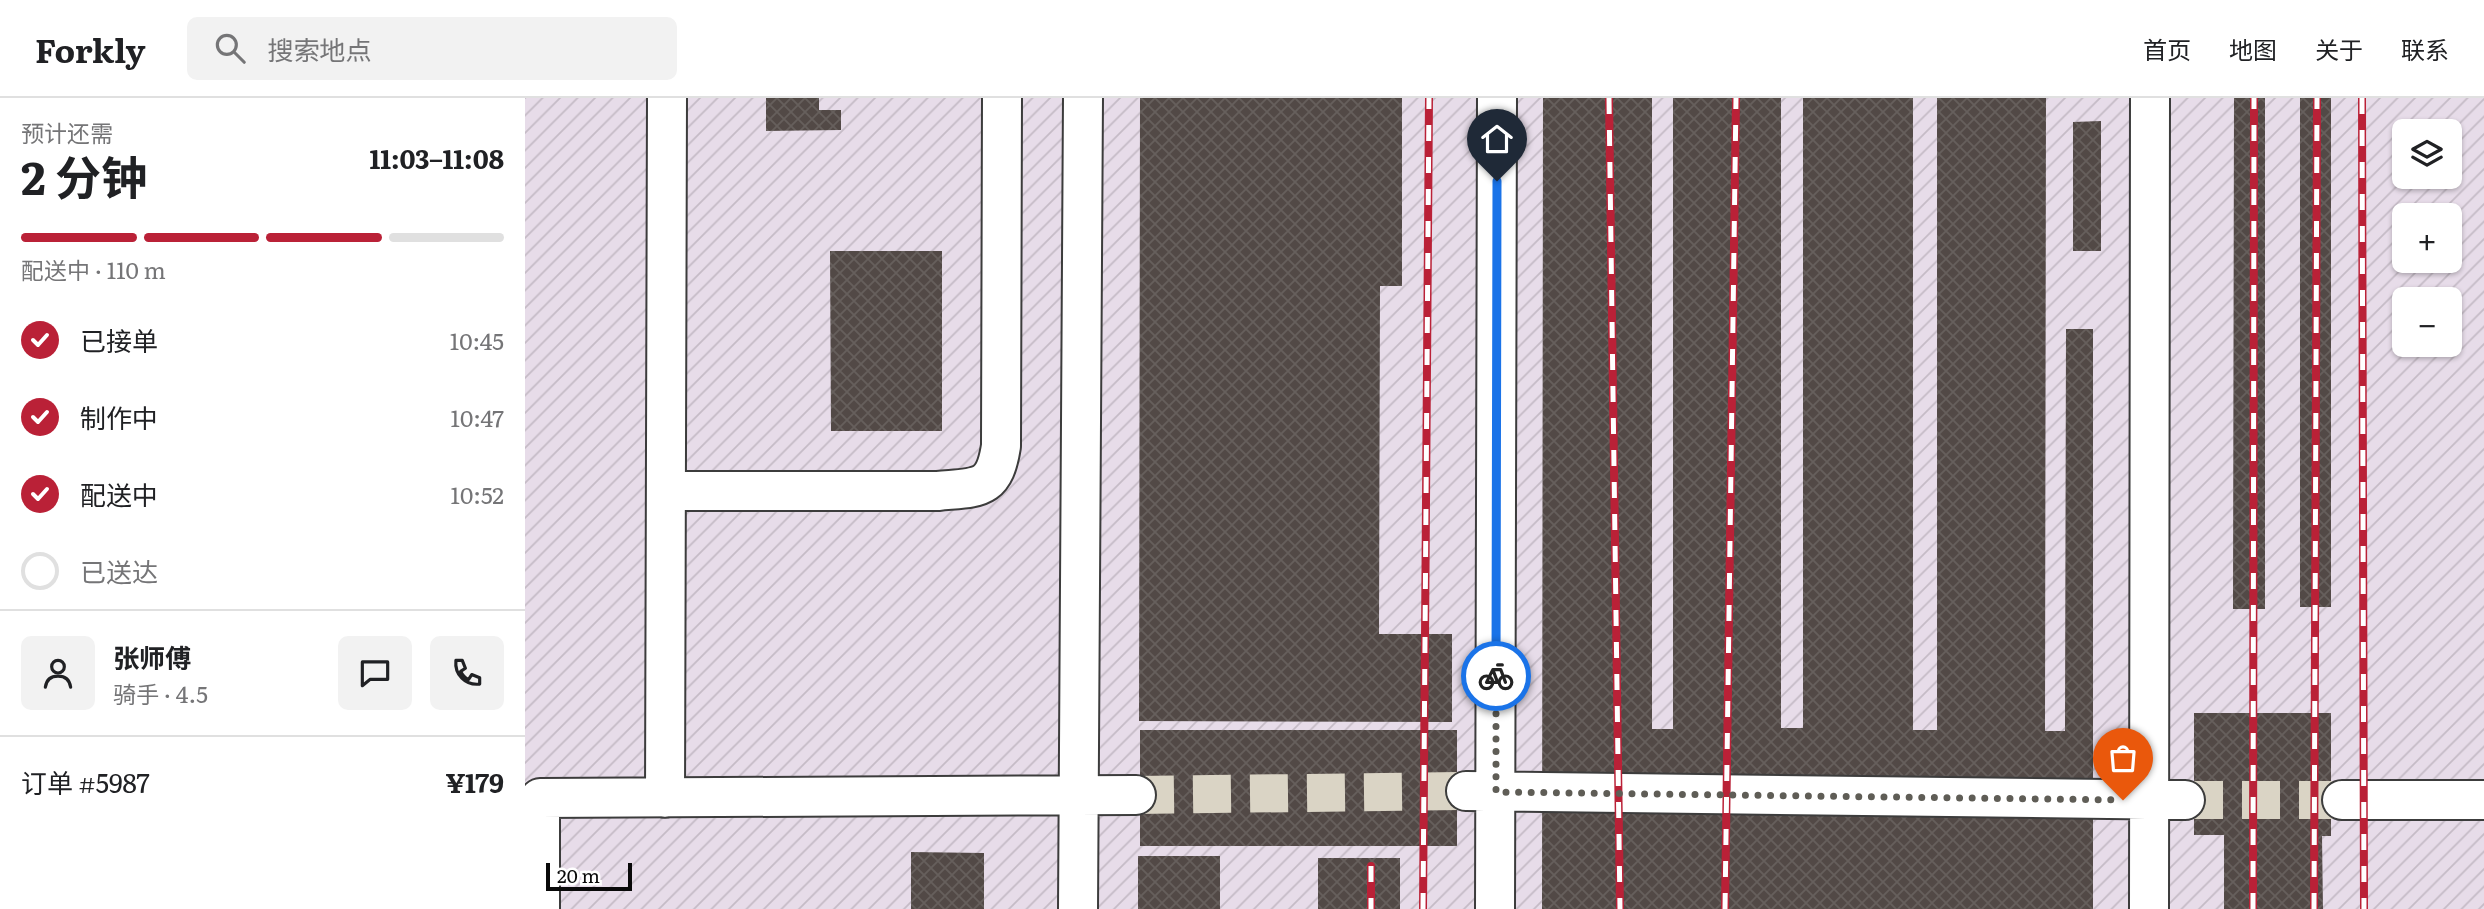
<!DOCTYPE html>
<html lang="zh">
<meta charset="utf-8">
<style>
:root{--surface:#fff;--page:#f2f2f2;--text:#202124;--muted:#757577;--line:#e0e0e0;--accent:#ba2137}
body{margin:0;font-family:Literata,"Noto Sans SC",serif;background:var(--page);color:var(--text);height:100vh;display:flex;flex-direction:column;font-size:26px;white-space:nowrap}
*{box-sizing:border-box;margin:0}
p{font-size:23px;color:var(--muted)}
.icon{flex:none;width:38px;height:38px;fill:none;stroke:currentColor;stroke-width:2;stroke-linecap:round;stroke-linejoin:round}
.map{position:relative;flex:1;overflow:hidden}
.side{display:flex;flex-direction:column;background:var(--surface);width:525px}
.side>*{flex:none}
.fabs{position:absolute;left:1867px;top:21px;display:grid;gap:14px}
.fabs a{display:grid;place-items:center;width:70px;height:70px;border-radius:10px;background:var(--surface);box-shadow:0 2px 5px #0004;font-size:35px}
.scale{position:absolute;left:21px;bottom:18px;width:86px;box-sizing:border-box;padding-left:7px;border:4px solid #090909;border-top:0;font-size:19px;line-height:24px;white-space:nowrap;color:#090909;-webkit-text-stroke:5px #fff;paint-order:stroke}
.pin{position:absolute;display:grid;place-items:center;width:60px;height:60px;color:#fff;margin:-72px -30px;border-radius:50% 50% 50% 0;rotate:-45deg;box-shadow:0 0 7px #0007}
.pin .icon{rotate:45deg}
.courier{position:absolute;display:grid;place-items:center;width:70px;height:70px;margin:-35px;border:5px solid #1a73e8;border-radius:50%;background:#fff;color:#222;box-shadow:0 2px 9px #0007}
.head em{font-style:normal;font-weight:700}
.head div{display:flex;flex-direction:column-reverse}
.head{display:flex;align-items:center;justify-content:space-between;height:119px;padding:0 21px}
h1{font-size:46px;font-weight:700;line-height:52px}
.bar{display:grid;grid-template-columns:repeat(4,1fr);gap:10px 7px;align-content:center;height:84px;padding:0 21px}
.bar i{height:9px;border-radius:5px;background:var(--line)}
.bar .current{background:var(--accent)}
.bar p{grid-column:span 4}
.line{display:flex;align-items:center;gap:18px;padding:0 21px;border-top:2px solid var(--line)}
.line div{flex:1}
.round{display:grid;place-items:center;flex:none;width:74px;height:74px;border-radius:10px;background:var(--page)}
ol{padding:0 21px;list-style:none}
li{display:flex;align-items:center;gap:21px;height:77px}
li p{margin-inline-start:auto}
li .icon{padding:7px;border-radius:50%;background:var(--accent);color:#fff;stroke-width:4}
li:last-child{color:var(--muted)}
li i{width:38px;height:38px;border:4px solid var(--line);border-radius:50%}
header{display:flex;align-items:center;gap:42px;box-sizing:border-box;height:98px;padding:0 35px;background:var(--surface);border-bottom:2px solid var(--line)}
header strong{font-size:33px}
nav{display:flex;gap:38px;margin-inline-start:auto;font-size:24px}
.search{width:490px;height:63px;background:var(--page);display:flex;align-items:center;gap:18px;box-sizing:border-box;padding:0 24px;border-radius:10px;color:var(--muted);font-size:26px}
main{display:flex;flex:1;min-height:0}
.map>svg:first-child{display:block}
</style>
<header>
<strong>Forkly</strong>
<div class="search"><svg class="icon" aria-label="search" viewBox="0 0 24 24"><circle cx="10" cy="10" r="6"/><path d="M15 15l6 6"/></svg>搜索地点</div>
<nav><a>首页</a><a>地图</a><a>关于</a><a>联系</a></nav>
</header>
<main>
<section class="side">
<div class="head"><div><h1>2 分钟</h1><p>预计还需</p></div><em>11:03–11:08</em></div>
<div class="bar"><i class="current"></i><i class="current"></i><i class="current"></i><i></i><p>配送中 · 110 m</p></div>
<ol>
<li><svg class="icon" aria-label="check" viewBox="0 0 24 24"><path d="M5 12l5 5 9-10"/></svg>已接单<p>10:45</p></li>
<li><svg class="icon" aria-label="check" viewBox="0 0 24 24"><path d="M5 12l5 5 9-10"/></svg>制作中<p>10:47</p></li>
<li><svg class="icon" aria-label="check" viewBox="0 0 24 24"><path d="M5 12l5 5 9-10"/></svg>配送中<p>10:52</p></li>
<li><i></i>已送达</li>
</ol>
<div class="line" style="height:126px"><a class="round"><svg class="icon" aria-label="person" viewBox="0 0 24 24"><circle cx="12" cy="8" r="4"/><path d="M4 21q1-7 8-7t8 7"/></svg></a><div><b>张师傅</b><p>骑手 · 4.5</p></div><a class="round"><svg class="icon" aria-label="chat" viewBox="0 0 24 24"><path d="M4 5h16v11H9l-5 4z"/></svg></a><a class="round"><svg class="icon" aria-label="phone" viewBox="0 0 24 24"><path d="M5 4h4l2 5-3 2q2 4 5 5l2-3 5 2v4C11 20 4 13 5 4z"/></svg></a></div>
<div class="line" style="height:91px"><div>订单 #5987</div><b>¥179</b></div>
</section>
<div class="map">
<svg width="1959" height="811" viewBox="0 0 1959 811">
<defs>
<pattern id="industrial-furrows" width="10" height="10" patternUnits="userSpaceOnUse" patternTransform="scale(1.75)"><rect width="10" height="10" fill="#e7dce9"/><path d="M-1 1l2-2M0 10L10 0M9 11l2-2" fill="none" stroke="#c5bbc6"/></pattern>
<pattern id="building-cross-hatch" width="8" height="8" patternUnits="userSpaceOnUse" patternTransform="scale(1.75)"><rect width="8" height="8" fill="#524946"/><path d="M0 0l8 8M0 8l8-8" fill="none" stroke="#665f5c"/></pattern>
</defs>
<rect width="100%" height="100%" fill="#fff8e6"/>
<!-- industrial -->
<path fill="url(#industrial-furrows)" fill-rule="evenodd" d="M0,0H1959V811H0ZM1880,33H1925V79H1880ZM1880,117H1925V163H1880ZM1880,201H1925V247H1880Z"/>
<!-- building -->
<path fill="url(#building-cross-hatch)" d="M241,0H294V12H316V32L241,33Z
M615,0H877V188H855L854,536H927V624L614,623Z
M1018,0H1127V631H1148V0H1256V630H1278V0H1388V632H1412V0H1521L1520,633H1540L1541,231H1568V811H1017Z
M1709,0H1740V511H1708Z
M1775,0H1806V509H1775Z
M1576,23V153H1548V24Z
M305,153H417V333H306Z
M1669,615H1806V738H1797L1798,811H1699V737H1669Z
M615,632H932V748H615Z
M386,754L459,755V811H386Z
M613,758H695V811H613Z
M793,760H875V811H793Z"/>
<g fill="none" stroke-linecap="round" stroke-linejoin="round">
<!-- minor-tunnel -->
<path stroke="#dad4c5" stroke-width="38" stroke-dasharray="38 19" stroke-linecap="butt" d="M611,697L941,693
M1660,702H1817"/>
<defs>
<path id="minor" d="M141,393H413C454,389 469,393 476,348L477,0
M941,693L1660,702
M140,700L142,0
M1817,702H1959
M15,811V700L611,697
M553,811L558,0
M970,811L972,0
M1624,811L1625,0"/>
</defs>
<!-- minor casing -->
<use href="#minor" stroke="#3c3c3c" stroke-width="42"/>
<!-- minor -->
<use href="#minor" stroke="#fff" stroke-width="38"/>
<defs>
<path id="rail" d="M1084,0L1095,811
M1837,0L1839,811
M846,768V811
M898,811L904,0
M1200,811L1211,0
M1728,811L1729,0
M1789,811L1792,0"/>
</defs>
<!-- rail casing -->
<use href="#rail" stroke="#ba2137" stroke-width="8"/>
<!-- rail -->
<use href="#rail" stroke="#fff" stroke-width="5" stroke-dasharray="16" stroke-linecap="butt"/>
</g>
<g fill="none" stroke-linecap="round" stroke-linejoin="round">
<!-- done -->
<path stroke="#5f5d56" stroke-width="7" stroke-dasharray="0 12.6" d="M971,578V694L1598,702"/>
<!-- route -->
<path stroke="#1a73e8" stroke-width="9" d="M971,578L972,83"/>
</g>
</svg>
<div class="fabs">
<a><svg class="icon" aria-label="layers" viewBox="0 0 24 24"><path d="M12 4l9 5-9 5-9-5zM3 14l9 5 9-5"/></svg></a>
<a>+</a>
<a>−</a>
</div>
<div class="scale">20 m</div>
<div class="pin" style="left:1598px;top:702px;background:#ea580c"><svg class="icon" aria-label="bag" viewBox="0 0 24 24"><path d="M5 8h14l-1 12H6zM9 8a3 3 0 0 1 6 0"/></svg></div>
<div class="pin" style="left:972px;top:83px;background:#1f2937"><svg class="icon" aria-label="home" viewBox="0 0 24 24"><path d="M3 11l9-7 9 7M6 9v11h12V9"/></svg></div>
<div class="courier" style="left:971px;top:578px"><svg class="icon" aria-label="bike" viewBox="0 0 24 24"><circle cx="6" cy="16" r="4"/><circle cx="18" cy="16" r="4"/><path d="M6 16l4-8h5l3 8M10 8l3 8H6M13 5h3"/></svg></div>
</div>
</main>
